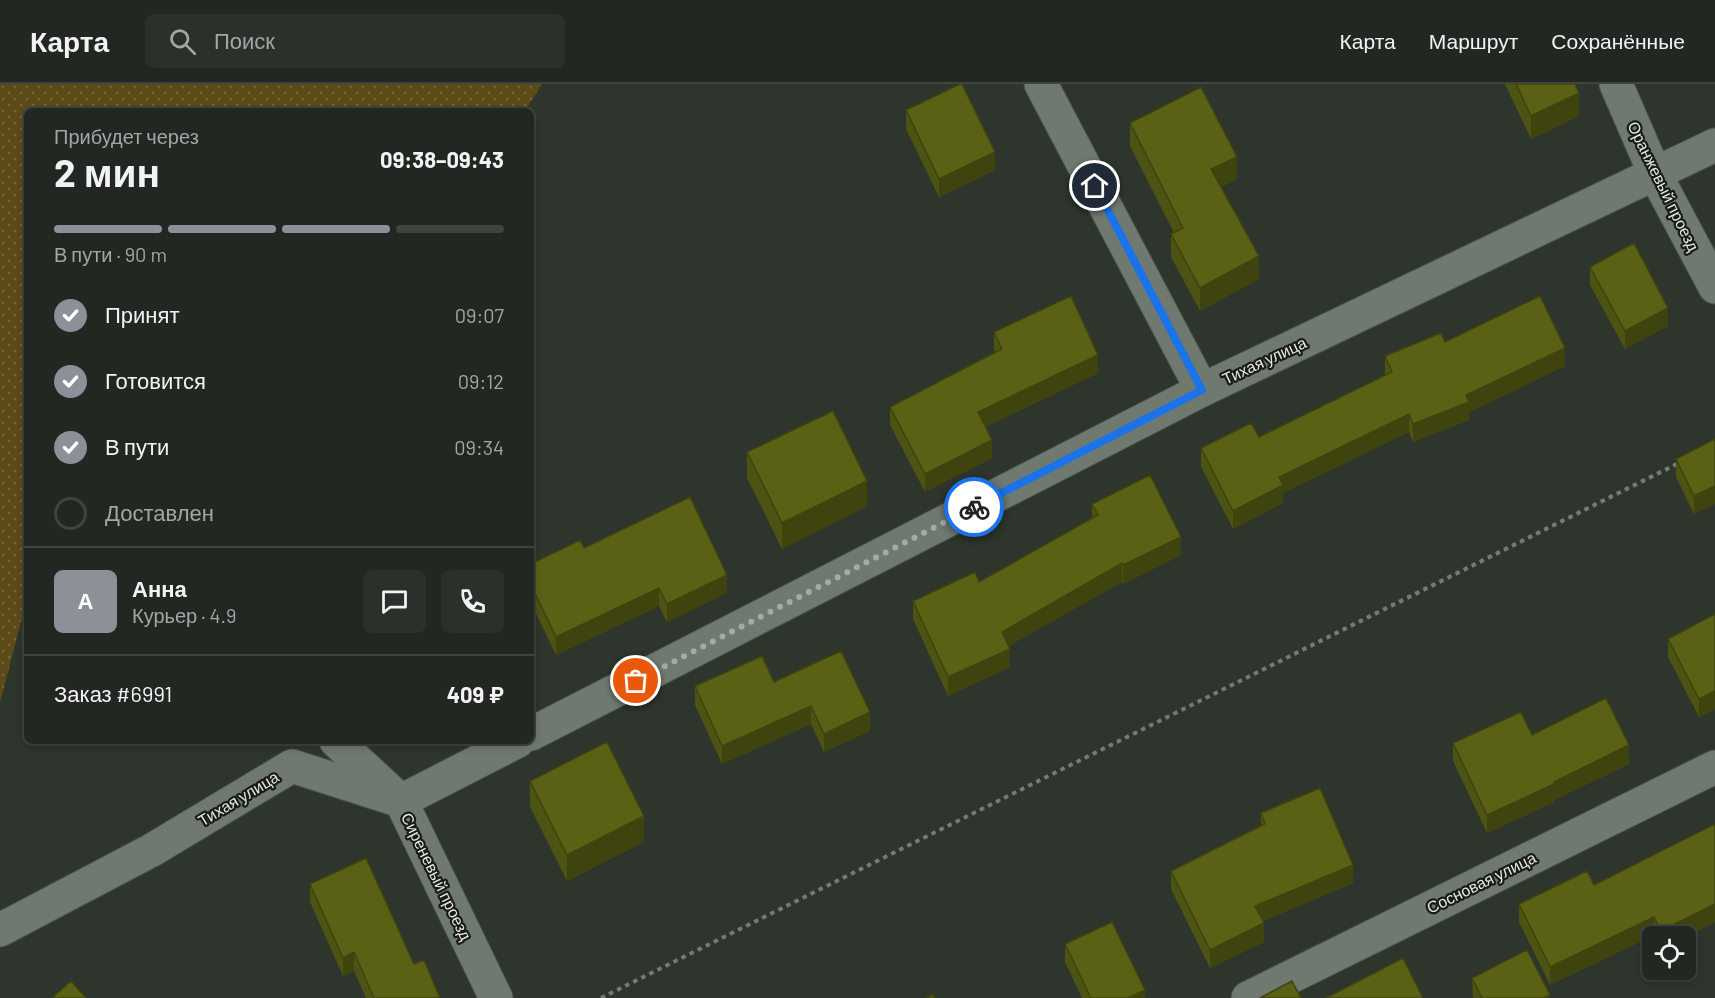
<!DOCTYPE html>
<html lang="ru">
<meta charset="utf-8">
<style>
:root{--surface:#222821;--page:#2a302a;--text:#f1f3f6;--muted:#a2a6a5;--line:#3f443f;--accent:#8c9099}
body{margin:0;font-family:Barlow,sans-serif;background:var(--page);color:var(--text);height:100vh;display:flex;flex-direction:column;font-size:22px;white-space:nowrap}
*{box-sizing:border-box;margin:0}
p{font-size:20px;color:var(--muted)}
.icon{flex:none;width:33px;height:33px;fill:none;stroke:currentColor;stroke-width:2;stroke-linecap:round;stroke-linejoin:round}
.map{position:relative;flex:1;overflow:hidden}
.details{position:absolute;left:24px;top:24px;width:510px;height:636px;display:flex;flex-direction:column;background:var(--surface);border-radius:9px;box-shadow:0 3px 9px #0003,0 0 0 2px var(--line)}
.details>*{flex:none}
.buttons{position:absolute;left:1642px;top:842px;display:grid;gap:12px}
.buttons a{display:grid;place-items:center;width:54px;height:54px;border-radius:9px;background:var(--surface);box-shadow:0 3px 9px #0003,0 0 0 2px var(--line);font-size:30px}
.pin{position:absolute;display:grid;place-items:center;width:51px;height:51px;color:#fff;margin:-26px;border:3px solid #fff;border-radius:50%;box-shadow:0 2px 6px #0007}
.courier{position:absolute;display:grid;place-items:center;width:60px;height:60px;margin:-30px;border:4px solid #1a73e8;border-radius:50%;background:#fff;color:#222;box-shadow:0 2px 8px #0007}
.summary em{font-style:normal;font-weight:700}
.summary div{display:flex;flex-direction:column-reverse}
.summary{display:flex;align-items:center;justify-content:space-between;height:102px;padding:0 30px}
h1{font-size:39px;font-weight:700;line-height:45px}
.bar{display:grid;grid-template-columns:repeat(4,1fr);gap:9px 6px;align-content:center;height:72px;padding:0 30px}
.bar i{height:8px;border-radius:4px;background:var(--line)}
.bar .on{background:var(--accent)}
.bar p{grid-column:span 4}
.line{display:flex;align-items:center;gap:15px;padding:0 30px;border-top:2px solid var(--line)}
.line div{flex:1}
.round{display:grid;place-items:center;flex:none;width:63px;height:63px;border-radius:9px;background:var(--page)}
ol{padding:0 30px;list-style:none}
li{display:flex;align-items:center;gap:18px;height:66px}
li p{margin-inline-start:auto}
li .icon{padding:6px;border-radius:50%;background:var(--accent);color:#fff;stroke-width:4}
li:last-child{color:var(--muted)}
li i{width:33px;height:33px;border:3px solid var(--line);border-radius:50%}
header{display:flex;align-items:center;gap:36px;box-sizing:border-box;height:84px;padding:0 30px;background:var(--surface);border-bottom:2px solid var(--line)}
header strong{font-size:28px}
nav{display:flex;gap:33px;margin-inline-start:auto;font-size:21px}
.search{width:420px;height:54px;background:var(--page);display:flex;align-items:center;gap:15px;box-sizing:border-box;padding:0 21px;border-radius:9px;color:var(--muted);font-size:22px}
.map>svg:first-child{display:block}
</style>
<header>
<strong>Карта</strong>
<div class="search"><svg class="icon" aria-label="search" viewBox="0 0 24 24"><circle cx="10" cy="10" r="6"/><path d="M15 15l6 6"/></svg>Поиск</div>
<nav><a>Карта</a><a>Маршрут</a><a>Сохранённые</a></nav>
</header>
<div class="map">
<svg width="1715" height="914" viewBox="0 0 1715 914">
<defs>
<pattern id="grass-dots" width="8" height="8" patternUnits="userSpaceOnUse" patternTransform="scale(1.5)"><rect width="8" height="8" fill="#5c4a19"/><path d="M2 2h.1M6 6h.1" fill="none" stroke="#73643a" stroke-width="1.8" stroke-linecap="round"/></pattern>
</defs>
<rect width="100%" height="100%" fill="#2d352c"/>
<!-- grass -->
<path fill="url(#grass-dots)" d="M0,0H542L525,27H27V523L24,526L0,619Z"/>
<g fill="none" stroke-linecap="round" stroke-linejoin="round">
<defs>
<path id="minor" d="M1041,0L1202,306
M1616,0L1655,90L1715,203
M531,650L1202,306L1715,61
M336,657L401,717L496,914
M0,846L152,766L292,682L401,717L518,657
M1248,914L1715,683"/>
</defs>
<!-- minor casing -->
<use href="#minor" stroke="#4c514b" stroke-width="35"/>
<!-- path -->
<path stroke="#747b73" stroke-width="4" stroke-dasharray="4.5 4.5" stroke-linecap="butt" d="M601,914L1679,379"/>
<!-- minor -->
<use href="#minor" stroke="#70796f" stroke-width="33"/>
</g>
<!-- wall -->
<path fill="#4d5312" d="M1505,0H1575L1579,32L1531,55Z
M906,26L995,86L939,113L906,45Z
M1130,39L1237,95L1221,103L1259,195L1200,227L1171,173V150L1174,149L1130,62Z
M1590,183L1668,242L1625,265L1590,201Z
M994,248L1098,289L985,343L992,374L925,408L890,341V323L995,268L994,266Z
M1445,258L1565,282L1469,328V336L1413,358L1409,348L1283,409V419L1233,445L1201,383V364L1259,353L1385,291V272Z
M1715,355L1694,430L1676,393V375Z
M747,368L867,422L782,465L747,394Z
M1092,420L1181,471L1123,500L1122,498L1008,562L1010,583L948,612L913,535V517L979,498L1092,435Z
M584,464L727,509L667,538L659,522L556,571L531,519V480Z
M1715,530V625L1699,633L1668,573V555Z
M774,598L870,647L824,668L811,640L722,680L695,621V602Z
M1532,651L1629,680L1554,716V718L1487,749L1453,677V659Z
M530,697L644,758L567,797L530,723Z
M1261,729L1353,799L1263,837L1264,858L1210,884L1171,805V787L1261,742Z
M310,800L414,880L440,914H366L354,887L343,892L310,818Z
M1594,801L1715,838L1686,853V852L1654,851L1550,901L1519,838V820Z
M1065,860L1145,914H1082L1065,878Z
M1472,894L1550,914H1473Z"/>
<!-- shaded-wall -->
<path fill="#3f440f" d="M1579,9V32L1531,55V32Z
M995,68V86L939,113V95Z
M1237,73V95L1211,108V85Z
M1259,172V195L1200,227V204Z
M1668,224V242L1625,265V247Z
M1565,264V282L1469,328V336L1413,358V340L1466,311Z
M1098,271V289L978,346V328Z
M1409,330V348L1283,409V419L1233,445V427L1279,393Z
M992,356V374L925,408V390Z
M867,397V422L782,465V439Z
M1715,402V420L1694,430V412Z
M1181,453V471L1123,500V481Z
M1122,479V498L1002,566V548Z
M727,491V509L667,538V520Z
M659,504V522L556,571V553Z
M1010,565V583L948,612V593Z
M1715,607V625L1699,633V615Z
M811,622V640L722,680V662Z
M870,628V647L824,668V650Z
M1629,661V680L1554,716V718L1487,749V731Z
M644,732V758L567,797V771Z
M1353,781V799L1255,841V822Z
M1715,820V838L1686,853V852H1661V847Z
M1654,833V851L1550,901V883Z
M1264,839V858L1210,884V866Z
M354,868V887L343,892V874Z
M1145,906V914H1128Z"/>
<!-- building -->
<path fill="#5a6115" stroke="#3f440f" stroke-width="1.5" d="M960,0H962L995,68L939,95L906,26Z
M1516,0H1575L1579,9L1531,32Z
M1201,3L1237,73L1211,85L1259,172L1200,204L1171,150L1183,144L1130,39Z
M1634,159L1668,224L1625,247L1590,183Z
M1071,212L1098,271L978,328L992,356L925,390L890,323L1002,265L994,248Z
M1540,212L1565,264L1466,311L1469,318L1413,340L1409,330L1279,393L1283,401L1233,427L1201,364L1251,339L1259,353L1392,288L1385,272L1441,249L1445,258Z
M833,327L867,397L782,439L747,368Z
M1715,355V402L1694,412L1676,375Z
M1150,391L1181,453L1123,481L1122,479L1002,548L1010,565L948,593L913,517L975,488L979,498L1098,431L1092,420Z
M690,413L727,491L667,520L659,504L556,553L531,501V480L580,456L584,464Z
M1715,530V607L1699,615L1668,555Z
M841,567L870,628L824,650L811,622L722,662L695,602L762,572L774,598Z
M1606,614L1629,661L1554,698V700L1487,731L1453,659L1521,628L1532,651Z
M607,658L644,732L567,771L530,697Z
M1320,704L1353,781L1255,822L1264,839L1210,866L1171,787L1265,740L1261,729Z
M1715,740V820L1661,847L1654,833L1550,883L1519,820L1587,787L1594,801Z
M366,774L414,880L424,876L440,914H374L354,868L343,874L310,800Z
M1112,838L1145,906L1128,914H1091L1065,860Z
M1527,866L1550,911L1544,914H1482L1472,894Z
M1403,874L1423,914H1326Z
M71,897L86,914H52Z
M1292,897L1301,914H1260Z
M933,910L935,914H926Z"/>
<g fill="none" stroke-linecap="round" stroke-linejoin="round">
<!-- done -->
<path stroke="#a5aaa4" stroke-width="6" stroke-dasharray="0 10.8" d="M636,597L974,423"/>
<!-- route -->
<path stroke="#1a73e8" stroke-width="8" d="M974,423L1202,306L1095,102"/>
</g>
<g text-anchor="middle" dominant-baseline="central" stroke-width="4.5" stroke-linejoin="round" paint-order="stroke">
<!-- street labels -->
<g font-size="16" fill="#e5e9e4" stroke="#181b17">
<text transform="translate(1664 102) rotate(64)">Оранжевый проезд</text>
<text transform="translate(1264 276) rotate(-25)">Тихая улица</text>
<text transform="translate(238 714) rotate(-31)">Тихая улица</text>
<text transform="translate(437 792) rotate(64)">Сиреневый проезд</text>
<text transform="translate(1481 798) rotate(-26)">Сосновая улица</text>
</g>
</g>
</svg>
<div class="buttons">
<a><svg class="icon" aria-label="locate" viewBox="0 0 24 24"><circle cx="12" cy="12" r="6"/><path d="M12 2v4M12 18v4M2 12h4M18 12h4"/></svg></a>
</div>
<div class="pin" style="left:636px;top:597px;background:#ea580c"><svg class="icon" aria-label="bag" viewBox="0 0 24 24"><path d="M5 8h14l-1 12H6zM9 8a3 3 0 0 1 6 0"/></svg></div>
<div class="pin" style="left:1095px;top:102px;background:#1f2937"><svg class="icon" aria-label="home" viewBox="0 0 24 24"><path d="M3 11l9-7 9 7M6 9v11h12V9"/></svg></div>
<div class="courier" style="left:974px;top:423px"><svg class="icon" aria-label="bike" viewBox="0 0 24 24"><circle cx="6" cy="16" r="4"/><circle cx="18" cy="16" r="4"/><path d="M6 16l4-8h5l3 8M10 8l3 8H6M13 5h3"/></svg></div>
<section class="details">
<div class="summary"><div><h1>2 мин</h1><p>Прибудет через</p></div><em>09:38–09:43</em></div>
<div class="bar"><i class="on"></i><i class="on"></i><i class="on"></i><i></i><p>В пути · 90 m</p></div>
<ol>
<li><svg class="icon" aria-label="check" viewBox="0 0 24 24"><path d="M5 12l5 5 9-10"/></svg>Принят<p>09:07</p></li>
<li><svg class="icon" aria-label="check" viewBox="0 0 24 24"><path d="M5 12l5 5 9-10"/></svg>Готовится<p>09:12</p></li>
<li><svg class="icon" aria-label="check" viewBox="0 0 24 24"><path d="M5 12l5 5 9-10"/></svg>В пути<p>09:34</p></li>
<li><i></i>Доставлен</li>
</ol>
<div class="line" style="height:108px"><b class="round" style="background:var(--accent);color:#fff">А</b><div><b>Анна</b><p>Курьер · 4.9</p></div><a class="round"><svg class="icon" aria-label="chat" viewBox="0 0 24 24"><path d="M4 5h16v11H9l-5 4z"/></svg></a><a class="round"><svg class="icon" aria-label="phone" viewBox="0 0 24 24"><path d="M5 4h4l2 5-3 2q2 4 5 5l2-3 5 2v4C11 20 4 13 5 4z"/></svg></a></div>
<div class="line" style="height:78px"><div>Заказ #6991</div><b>409 ₽</b></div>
</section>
</div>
